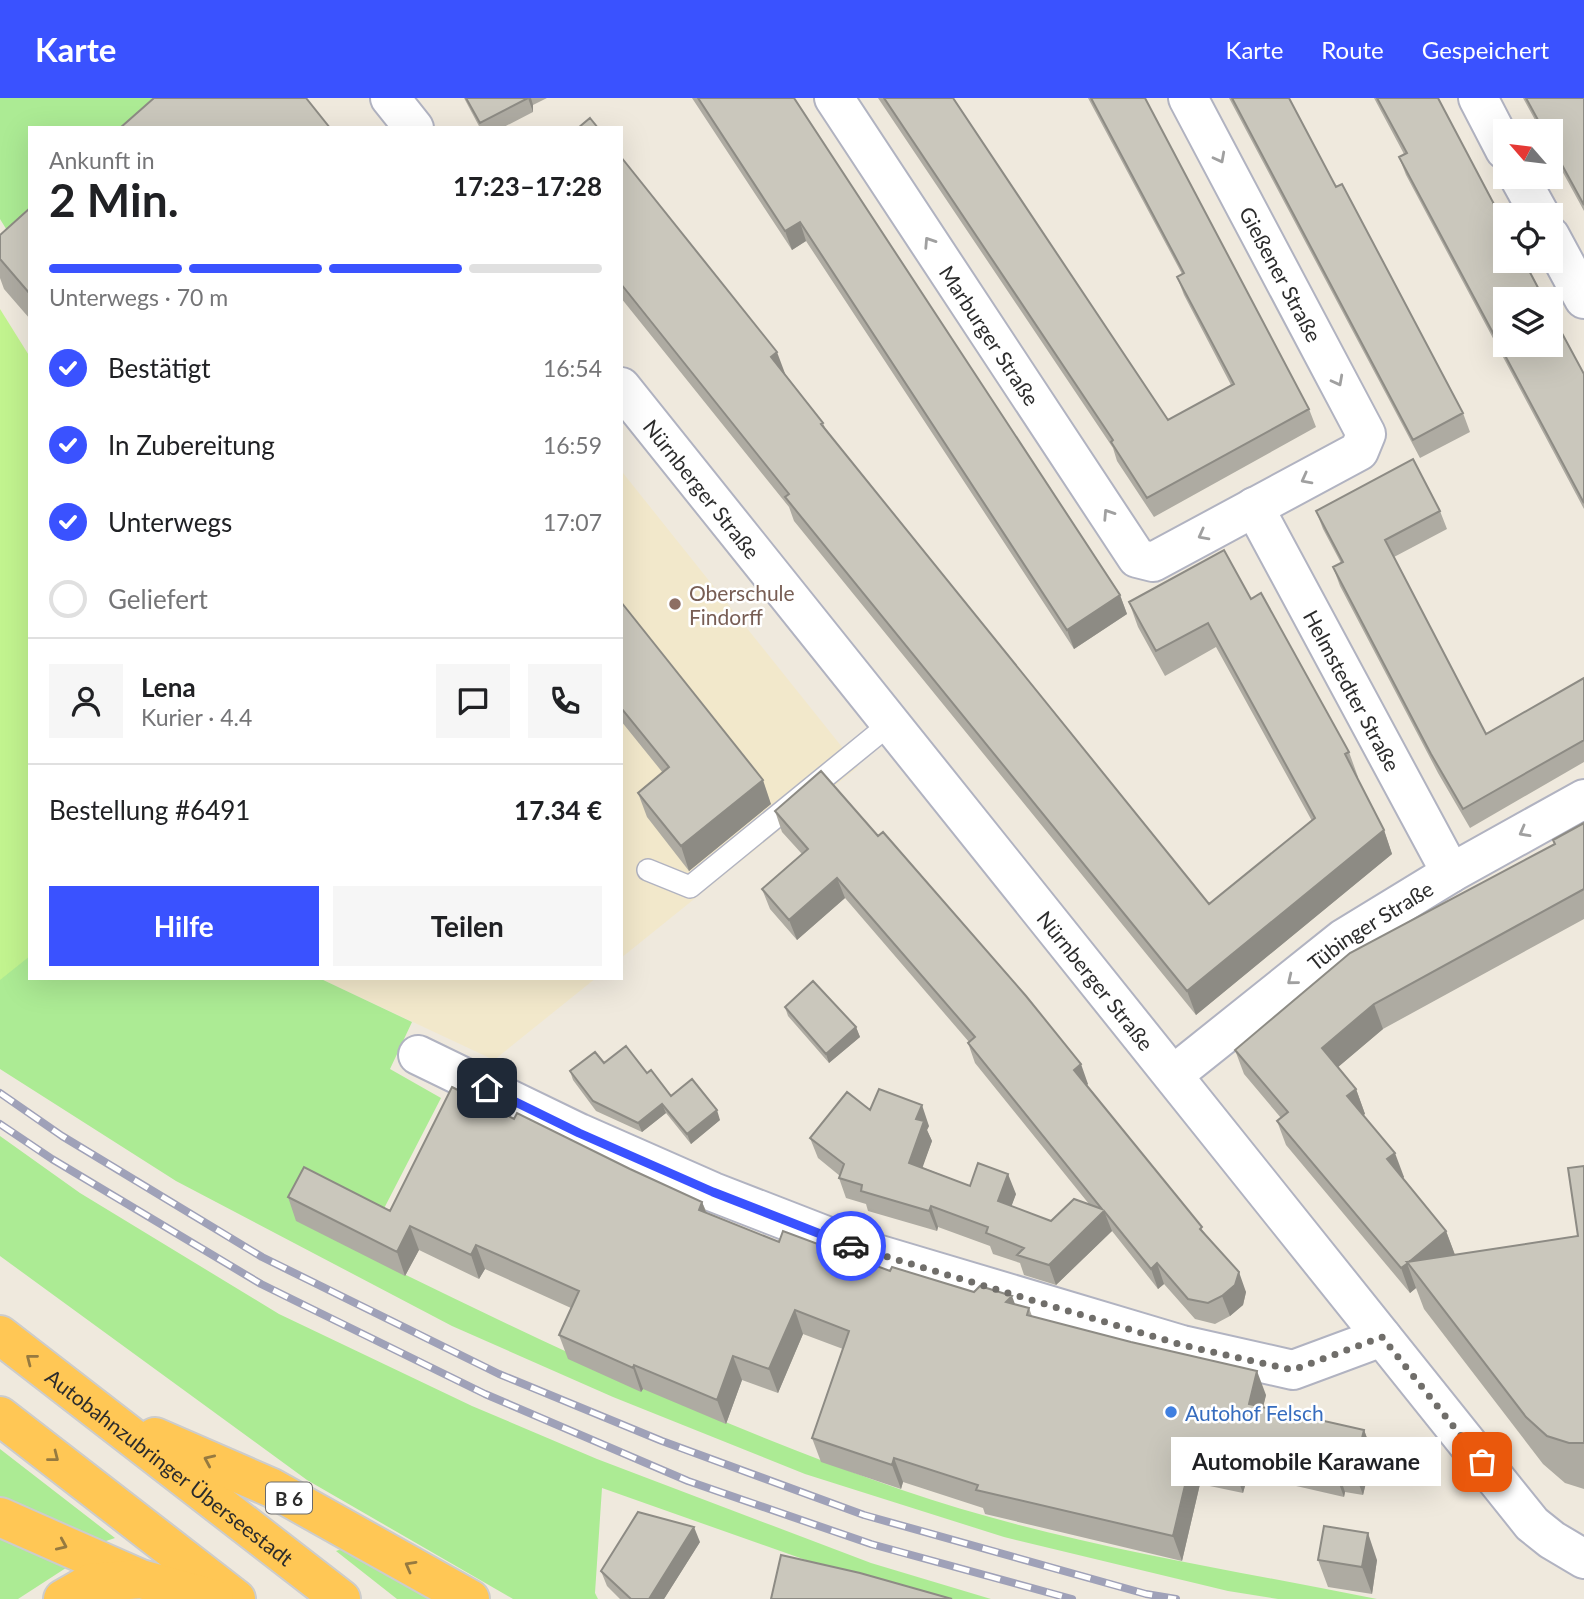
<!DOCTYPE html>
<html lang="de">
<meta charset="utf-8">
<style>
:root{--surface:#fff;--page:#f6f6f6;--text:#202124;--muted:#757577;--line:#e0e0e0;--accent:#3a52ff}
body{margin:0;font-family:Lato,sans-serif;background:var(--page);color:var(--text);height:100vh;display:flex;flex-direction:column;font-size:26px;white-space:nowrap}
*{box-sizing:border-box;margin:0}
p{font-size:23px;color:var(--muted)}
.icon{flex:none;width:38px;height:38px;fill:none;stroke:currentColor;stroke-width:2;stroke-linecap:round;stroke-linejoin:round}
.map{position:relative;flex:1;overflow:hidden}
.side{position:absolute;left:28px;top:28px;width:595px;height:854px;display:flex;flex-direction:column;background:var(--surface);border-radius:0px;box-shadow:0 7px 28px #0002}
.side>*{flex:none}
.needle{width:46px;rotate:298deg}
.controls{position:absolute;left:1493px;top:21px;display:grid;gap:14px}
.controls a{display:grid;place-items:center;width:70px;height:70px;border-radius:0px;background:var(--surface);box-shadow:0 7px 28px #0002;font-size:35px}
.pin{position:absolute;display:grid;place-items:center;width:60px;height:60px;color:#fff;margin:-30px;border-radius:14px;box-shadow:0 4px 10px #0006}
.courier{position:absolute;display:grid;place-items:center;width:70px;height:70px;margin:-35px;border:5px solid #3a52ff;border-radius:50%;background:#fff;color:#222;box-shadow:0 2px 9px #0007}
.bubble{position:absolute;height:49px;border-radius:0px;background:var(--surface);box-shadow:0 7px 28px #0002;font-size:23px;font-weight:700;line-height:49px;text-align:center}
.head em{font-style:normal;font-weight:700}
.head div{display:flex;flex-direction:column-reverse}
.head{display:flex;align-items:center;justify-content:space-between;height:119px;padding:0 21px}
h1{font-size:46px;font-weight:700;line-height:52px}
.bar{display:grid;grid-template-columns:repeat(4,1fr);gap:10px 7px;align-content:center;height:84px;padding:0 21px}
.bar i{height:9px;border-radius:5px;background:var(--line)}
.bar .on{background:var(--accent)}
.bar p{grid-column:span 4}
.line{display:flex;align-items:center;gap:18px;padding:0 21px;border-top:2px solid var(--line)}
.line div{flex:1}
.round{display:grid;place-items:center;flex:none;width:74px;height:74px;border-radius:0px;background:var(--page)}
ol{padding:0 21px;list-style:none}
li{display:flex;align-items:center;gap:21px;height:77px}
li p{margin-inline-start:auto}
li .icon{padding:7px;border-radius:50%;background:var(--accent);color:#fff;stroke-width:4}
li:last-child{color:var(--muted)}
li i{width:38px;height:38px;border:4px solid var(--line);border-radius:50%}
.cta{display:flex;gap:14px;margin-top:auto;padding:14px 21px}
.cta a{flex:1;height:80px;border-radius:0px;background:var(--accent);color:#fff;font-size:28px;font-weight:700;line-height:80px;text-align:center}
.cta a+a{background:var(--page);color:var(--text)}
header{display:flex;align-items:center;gap:42px;box-sizing:border-box;height:98px;padding:0 35px;background:var(--accent);color:#fff}
header strong{font-size:33px}
nav{display:flex;gap:38px;margin-inline-start:auto;font-size:24px}
.map>svg:first-child{display:block}
</style>
<header>
<strong>Karte</strong>
<nav><a>Karte</a><a>Route</a><a>Gespeichert</a></nav>
</header>
<div class="map">
<svg width="1584" height="1501" viewBox="0 0 1584 1501">
<rect width="100%" height="100%" fill="#efe9dd"/>
<!-- education -->
<path fill="#f2e8cb" d="M623,375L858,669L621,860V376Z
M319,880H596L494,962Z"/>
<!-- green -->
<path fill="#aceb94" d="M0,0H182L148,30H30V135L16,147L0,121Z
M0,722L30,846V880H319L412,924L390,971L441,1000L361,1155C538,1242 716,1327 902,1392C1056,1445 1218,1469 1377,1501H1278L1228,1493L1004,1439L805,1376L613,1299L452,1228L176,1083L0,971Z
M0,1038L80,1095L279,1216L472,1308L597,1361L871,1465L991,1501H916L602,1390L595,1495L598,1501H513L307,1382L0,1158Z
M0,1351L115,1440L103,1444L0,1404Z
M0,1440L69,1468L18,1501H0Z
M347,1449L437,1501H397L336,1453Z"/>
<!-- pitch -->
<path fill="#c2f48f" d="M0,211L30,259V858L0,882Z"/>
<g fill="none" stroke-linecap="round" stroke-linejoin="round">
<defs>
<path id="service" d="M648,772L690,789L891,625"/>
<g id="minor">
<path d="M390,0L414,30"/>
<path id="s1" d="M834,0L1137,460L1153,464L1359,353L1366,336L1188,0"/>
<path d="M1478,0L1505,52"/>
<path d="M1519,79L1540,117"/>
<path d="M1550,138L1584,201"/>
<path id="s2" d="M621,289L1532,1426L1552,1442L1584,1461"/>
<path id="s3" d="M1254,409L1451,775"/>
<path d="M418,957L579,1035L713,1094L860,1151L1182,1247L1293,1272L1382,1239"/>
<path id="s4" d="M1173,977L1343,841L1451,775L1584,701"/>
</g>
<g id="trunk">
<path id="s5" d="M0,1237L341,1501"/>
<path d="M0,1318L236,1501"/>
<path d="M155,1339L272,1390L470,1501"/>
<path d="M0,1419L136,1479"/>
<path d="M63,1501L91,1485L141,1481L214,1501"/>
</g>
</defs>
<!-- service casing -->
<use href="#service" stroke="#b1b3c1" stroke-width="24"/>
<!-- minor casing -->
<use href="#minor" stroke="#b1b3c1" stroke-width="42"/>
<!-- trunk casing -->
<use href="#trunk" stroke="#ccc" stroke-width="42"/>
<!-- service -->
<use href="#service" stroke="#fff" stroke-width="21"/>
<!-- minor -->
<use href="#minor" stroke="#fff" stroke-width="38"/>
<!-- trunk -->
<use href="#trunk" stroke="#ffc755" stroke-width="38"/>
<defs>
<path id="rail" d="M0,995L62,1038L262,1159L499,1276L662,1343L864,1417L1146,1496L1176,1501
M0,1026L52,1061L261,1186L485,1296L688,1383L871,1446L1072,1501"/>
</defs>
<!-- rail casing -->
<use href="#rail" stroke="#9fa1b8" stroke-width="8"/>
<!-- rail -->
<use href="#rail" stroke="#fff" stroke-width="5" stroke-dasharray="16" stroke-linecap="butt"/>
</g>
<!-- wall -->
<path fill="#aeaba2" d="M464,0H547L533,7V14L502,30H480Z
M692,0H794L1120,497L1127,516L1074,551L806,143L792,152Z
M878,0H953L1168,322L1231,287L1184,197L1177,179L1182,176L1088,0H1145L1309,311L1316,329L1154,419L1117,363L1113,350Z
M1229,0H1289L1336,89L1463,315L1470,334L1420,360Z
M1374,0H1438L1584,276V411L1406,77L1399,59L1404,56Z
M1523,0H1584V113L1550,51V33H1541Z
M621,59L786,277L823,325L826,332L1209,806L1312,723L1216,549L1165,578L1138,529L1129,504L1251,501L1349,654L1358,679H1357L1384,732L1392,756L1196,917L794,423L789,409L621,200Z
M30,110V221L4,191L0,180V137Z
M1316,413H1440L1447,431L1394,459L1486,636L1584,580V664L1470,730L1438,675L1340,488L1333,469L1341,465L1323,431Z
M621,504L771,706L689,773L647,719L638,695L663,675L621,623Z
M775,713L1088,986L1087,987L1204,1134L1246,1194L1243,1207L1230,1218L1215,1226L1195,1221L1164,1186L1158,1191L1112,1133L1056,1187L1024,1177L1020,1165L993,1156L990,1148L938,1129L937,1133L868,1113L866,1106L846,1100L839,1080L840,1078L818,1060L810,1040L870,1012L929,1028L927,1032L932,1043L922,1069L970,1088L1016,1096L1011,1108L1051,1123L1089,1106L975,965L968,945L969,944L845,800L797,842L770,811L762,791L802,756L782,734Z
M1584,725V821L1383,931L1338,969L1356,991L1365,1016L1363,1017L1404,1079L1403,1081L1446,1133L1455,1157L1578,1138L1584,1068V1391L1565,1385L1543,1366L1424,1211L1416,1190L1410,1195L1286,1047L1277,1023L1281,1020L1244,976L1235,952L1555,746L1553,742Z
M785,909L856,929L860,939L829,965L788,918Z
M604,965L647,975L671,998L720,1022L691,1046L666,1015L642,1034L596,1013L573,982L570,973Z
M514,1021L702,1104L707,1115L779,1144L1029,1210L1032,1218L1266,1297L1263,1309L1364,1332L1373,1356L1363,1397L1345,1394L1344,1399L1248,1377L1243,1395L1200,1386L1182,1463L985,1416L983,1410L903,1384L901,1391L821,1364L812,1340L843,1251L803,1236L778,1295L742,1282L726,1326L643,1291L641,1294L568,1261L559,1237L571,1210L485,1171L479,1181L419,1152L405,1178L296,1123L288,1099L390,1113Z
M700,1444L664,1501H620L607,1488L601,1473Z
M1318,1462H1377L1372,1496L1328,1489Z"/>
<!-- shaded-wall -->
<path fill="#8d8b84" d="M528,0H531L533,7V14Z
M800,124L806,143L792,152L785,133Z
M777,254L786,278L771,259Z
M1120,497L1127,516L1074,551L1067,532Z
M763,682L771,706L689,773L681,748Z
M1384,732L1392,756L1196,917L1187,893Z
M837,780L845,800L797,842L789,822Z
M1374,906L1383,931L1331,975L1322,950Z
M856,929L860,939L829,965L826,956Z
M1081,966L1088,986L1082,992L1074,972Z
M1356,991L1365,1016L1356,1023L1347,998Z
M662,1006L666,1015L642,1034L638,1025Z
M922,1007L929,1028L927,1032L932,1043L917,1085L909,1065L916,1021Z
M717,1012L720,1022L691,1046L687,1036Z
M1395,1055L1404,1079L1396,1086L1387,1061Z
M1008,1076L1016,1096L1006,1123L998,1103Z
M702,1104L711,1128L699,1112Z
M931,1108L938,1129L937,1133L929,1113Z
M1104,1113L1112,1133L1056,1187L1049,1167Z
M410,1128L419,1152L405,1178L397,1154Z
M1446,1133L1455,1157L1408,1165Z
M476,1147L485,1171L479,1181L471,1157Z
M1157,1165L1164,1186L1158,1191L1151,1171Z
M1407,1165L1416,1190L1410,1195L1401,1170Z
M1239,1174L1246,1194L1243,1207L1230,1218L1222,1198Z
M1012,1198L1021,1222L1006,1204Z
M795,1212L803,1236L778,1295L769,1271Z
M733,1258L742,1282L726,1326L717,1302Z
M634,1267L643,1291L641,1294L633,1270Z
M1257,1273L1266,1297L1258,1330L1249,1306Z
M1364,1332L1373,1356L1363,1397L1354,1373Z
M1239,1353L1248,1377L1243,1395L1234,1371Z
M894,1360L903,1384L901,1391L892,1367Z
M1191,1362L1200,1386L1182,1463L1173,1438Z
M1337,1370L1345,1394L1344,1399L1335,1375Z
M694,1429L700,1444L664,1501H649Z
M1368,1435L1377,1462L1372,1496L1362,1469Z"/>
<!-- building -->
<path fill="#cac7bc" stroke="#8d8b84" stroke-width="2" d="M154,0H306L330,30H120Z
M466,0H528L480,25Z
M698,0H794L1120,497L1067,532L800,124L785,133Z
M884,0H953L1168,322L1234,286L1177,179L1184,175L1091,0H1145L1309,311L1147,400L1111,344L1113,342Z
M1232,0H1289L1336,89L1342,86L1463,315L1413,342Z
M1377,0H1438L1505,127V163H1524L1544,201H1505V247H1550V213L1584,276V405L1399,59L1407,55Z
M1526,0H1584V107L1550,45V33H1544Z
M590,20L598,30H578Z
M621,59L777,254L771,259L823,325L821,326L1209,806L1315,720L1208,525L1156,553L1129,504L1224,452L1251,501L1261,495L1349,654L1345,656L1384,732L1187,893L785,399L789,396L621,186Z
M30,110V196L0,161V137Z
M1413,361L1440,413L1385,442L1486,636L1584,580V642L1463,711L1431,656L1333,469L1343,464L1316,413Z
M621,504L763,682L681,748L638,695L669,669L621,610Z
M821,673L878,738L883,734L1026,898L1081,966L1074,972L1202,1129L1200,1131L1239,1174L1235,1187L1222,1198L1208,1205L1188,1201L1157,1165L1151,1171L1104,1113L1049,1167L1017,1157L1024,1150L986,1135L988,1129L931,1108L929,1113L861,1093L862,1087L839,1080L844,1066L810,1040L847,994L870,1012L879,991L922,1007L916,1021L924,1023L909,1065L970,1088L978,1065L1008,1076L998,1103L1051,1123L1074,1101L1102,1111L968,945L975,939L837,780L789,822L762,791L808,751L775,713Z
M1584,725V791L1374,906L1322,950L1356,991L1347,998L1395,1055L1387,1061L1446,1133L1409,1164H1407L1408,1165L1401,1170L1277,1023L1288,1014L1235,952L1350,855L1555,746L1553,742Z
M813,883L856,929L826,956L785,909Z
M626,948L647,975L651,972L671,998L692,981L717,1012L687,1036L662,1006L638,1025L593,1003L570,973L595,954L604,965Z
M452,989L514,1021L517,1015L630,1071L702,1104L699,1112L779,1144L783,1133L890,1173L892,1169L974,1194L980,1188L1012,1198L1006,1204L1029,1210L1027,1217L1131,1244L1257,1273L1249,1306L1364,1332L1354,1373L1337,1370L1335,1375L1239,1353L1234,1371L1191,1362L1173,1438L976,1392L978,1387L894,1360L892,1367L812,1340L849,1233L795,1212L769,1271L733,1258L717,1302L634,1267L633,1270L559,1237L579,1193L476,1147L471,1157L410,1128L397,1154L288,1099L304,1069L390,1113Z
M1584,1068V1345H1569L1547,1338L1526,1319L1407,1164L1578,1138L1568,1070Z
M638,1414L694,1429L649,1501H631L601,1473Z
M1324,1428L1368,1435L1362,1469L1318,1462Z
M781,1457L860,1475L952,1501H771Z"/>
<!-- one-way arrows -->
<defs><path id="oneway-chevron" d="M-2-3.5L2.5 0L-2 3.5" fill="none" stroke-width="1.6" stroke-linecap="round" stroke-linejoin="round" transform="scale(1.75)"/></defs>
<g stroke="#a0a0a0">
<use href="#oneway-chevron" transform="translate(1220 60) rotate(62)"/>
<use href="#oneway-chevron" transform="translate(929 144) rotate(-123)"/>
<use href="#oneway-chevron" transform="translate(1338 283) rotate(62)"/>
<use href="#oneway-chevron" transform="translate(1306 381) rotate(152)"/>
<use href="#oneway-chevron" transform="translate(1108 416) rotate(-123)"/>
<use href="#oneway-chevron" transform="translate(1203 437) rotate(152)"/>
<use href="#oneway-chevron" transform="translate(1524 734) rotate(151)"/>
<use href="#oneway-chevron" transform="translate(1292 882) rotate(141)"/>
</g>
<g stroke="#967a40">
<use href="#oneway-chevron" transform="translate(31 1261) rotate(-142)"/>
<use href="#oneway-chevron" transform="translate(54 1359) rotate(38)"/>
<use href="#oneway-chevron" transform="translate(209 1362) rotate(-156)"/>
<use href="#oneway-chevron" transform="translate(62 1447) rotate(24)"/>
<use href="#oneway-chevron" transform="translate(410 1468) rotate(-151)"/>
</g>
<g fill="none" stroke-linecap="round" stroke-linejoin="round">
<!-- done -->
<path stroke="#706e6a" stroke-width="7" stroke-dasharray="0 12.6" d="M851,1148L1182,1247L1293,1272L1382,1239L1482,1364"/>
<!-- route -->
<path stroke="#3a52ff" stroke-width="9" d="M487,990L579,1035L713,1094L851,1148"/>
</g>
<!-- markers -->
<circle fill="#8d6e63" stroke="#fff" stroke-width="2.5" cx="675" cy="506" r="7"/>
<circle fill="#3f7fe0" stroke="#fff" stroke-width="2.5" cx="1171" cy="1314" r="7"/>
<g text-anchor="middle" dominant-baseline="central" stroke-width="5" stroke-linejoin="round" paint-order="stroke">
<!-- shield labels -->
<rect fill="#fff" stroke="#6b6b6b" stroke-width="2" x="266" y="1384.5" width="46" height="31" rx="5"/>
<g font-size="19" font-weight="bold" fill="#2c2c2c">
<text x="289" y="1400">B 6</text>
</g>
<!-- street labels -->
<g font-size="21" fill="#2c2c2c" stroke="#fff">
<text transform="translate(1281 176) rotate(62)">Gießener Straße</text>
<text stroke="none"><textPath href="#s1" startOffset="284">Marburger Straße</textPath></text>
<text stroke="none"><textPath href="#s2" startOffset="130">Nürnberger Straße</textPath></text>
<text stroke="none"><textPath href="#s3" startOffset="208">Helmstedter Straße</textPath></text>
<text stroke="none"><textPath href="#s4" startOffset="248">Tübinger Straße</textPath></text>
<text stroke="none"><textPath href="#s2" startOffset="760">Nürnberger Straße</textPath></text>
<text stroke="none"><textPath href="#s5" startOffset="215">Autobahnzubringer Überseestadt</textPath></text>
</g>
<!-- education labels -->
<g font-size="21" fill="#785e54" stroke="#fff" text-anchor="start">
<text x="689" y="494">Oberschule<tspan x="689" dy="24">Findorff</tspan></text>
</g>
<!-- shop labels -->
<g font-size="21" fill="#366cbe" stroke="#fff" text-anchor="start">
<text x="1185" y="1314">Autohof Felsch</text>
</g>
</g>
</svg>
<div class="controls">
<a><svg class="needle" viewBox="-14 -14 28 28"><path d="M0-13l5 13h-10z" fill="#e53935"/><path d="M0 13l5-13h-10z" fill="#757577"/></svg></a>
<a><svg class="icon" aria-label="locate" viewBox="0 0 24 24"><circle cx="12" cy="12" r="6"/><path d="M12 2v4M12 18v4M2 12h4M18 12h4"/></svg></a>
<a><svg class="icon" aria-label="layers" viewBox="0 0 24 24"><path d="M12 4l9 5-9 5-9-5zM3 14l9 5 9-5"/></svg></a>
</div>
<div class="pin" style="left:1482px;top:1364px;background:#ea580c"><svg class="icon" aria-label="bag" viewBox="0 0 24 24"><path d="M5 8h14l-1 12H6zM9 8a3 3 0 0 1 6 0"/></svg></div>
<div class="pin" style="left:487px;top:990px;background:#1f2937"><svg class="icon" aria-label="home" viewBox="0 0 24 24"><path d="M3 11l9-7 9 7M6 9v11h12V9"/></svg></div>
<div class="courier" style="left:851px;top:1148px"><svg class="icon" aria-label="car" viewBox="0 0 24 24"><path d="M5 17H2v-5l4-1 3-4h7l3 4 3 1v5h-3M9 17h6M6 11h13"/><circle cx="7" cy="17" r="2"/><circle cx="17" cy="17" r="2"/></svg></div>
<div class="bubble" style="left:1171px;top:1339px;width:270px">Automobile Karawane</div>
<section class="side">
<div class="head"><div><h1>2 Min.</h1><p>Ankunft in</p></div><em>17:23–17:28</em></div>
<div class="bar"><i class="on"></i><i class="on"></i><i class="on"></i><i></i><p>Unterwegs · 70 m</p></div>
<ol>
<li><svg class="icon" aria-label="check" viewBox="0 0 24 24"><path d="M5 12l5 5 9-10"/></svg>Bestätigt<p>16:54</p></li>
<li><svg class="icon" aria-label="check" viewBox="0 0 24 24"><path d="M5 12l5 5 9-10"/></svg>In Zubereitung<p>16:59</p></li>
<li><svg class="icon" aria-label="check" viewBox="0 0 24 24"><path d="M5 12l5 5 9-10"/></svg>Unterwegs<p>17:07</p></li>
<li><i></i>Geliefert</li>
</ol>
<div class="line" style="height:126px"><a class="round"><svg class="icon" aria-label="person" viewBox="0 0 24 24"><circle cx="12" cy="8" r="4"/><path d="M4 21q1-7 8-7t8 7"/></svg></a><div><b>Lena</b><p>Kurier · 4.4</p></div><a class="round"><svg class="icon" aria-label="chat" viewBox="0 0 24 24"><path d="M4 5h16v11H9l-5 4z"/></svg></a><a class="round"><svg class="icon" aria-label="phone" viewBox="0 0 24 24"><path d="M5 4h4l2 5-3 2q2 4 5 5l2-3 5 2v4C11 20 4 13 5 4z"/></svg></a></div>
<div class="line" style="height:91px"><div>Bestellung #6491</div><b>17.34 €</b></div>
<div class="cta"><a>Hilfe</a><a>Teilen</a></div>
</section>
</div>
